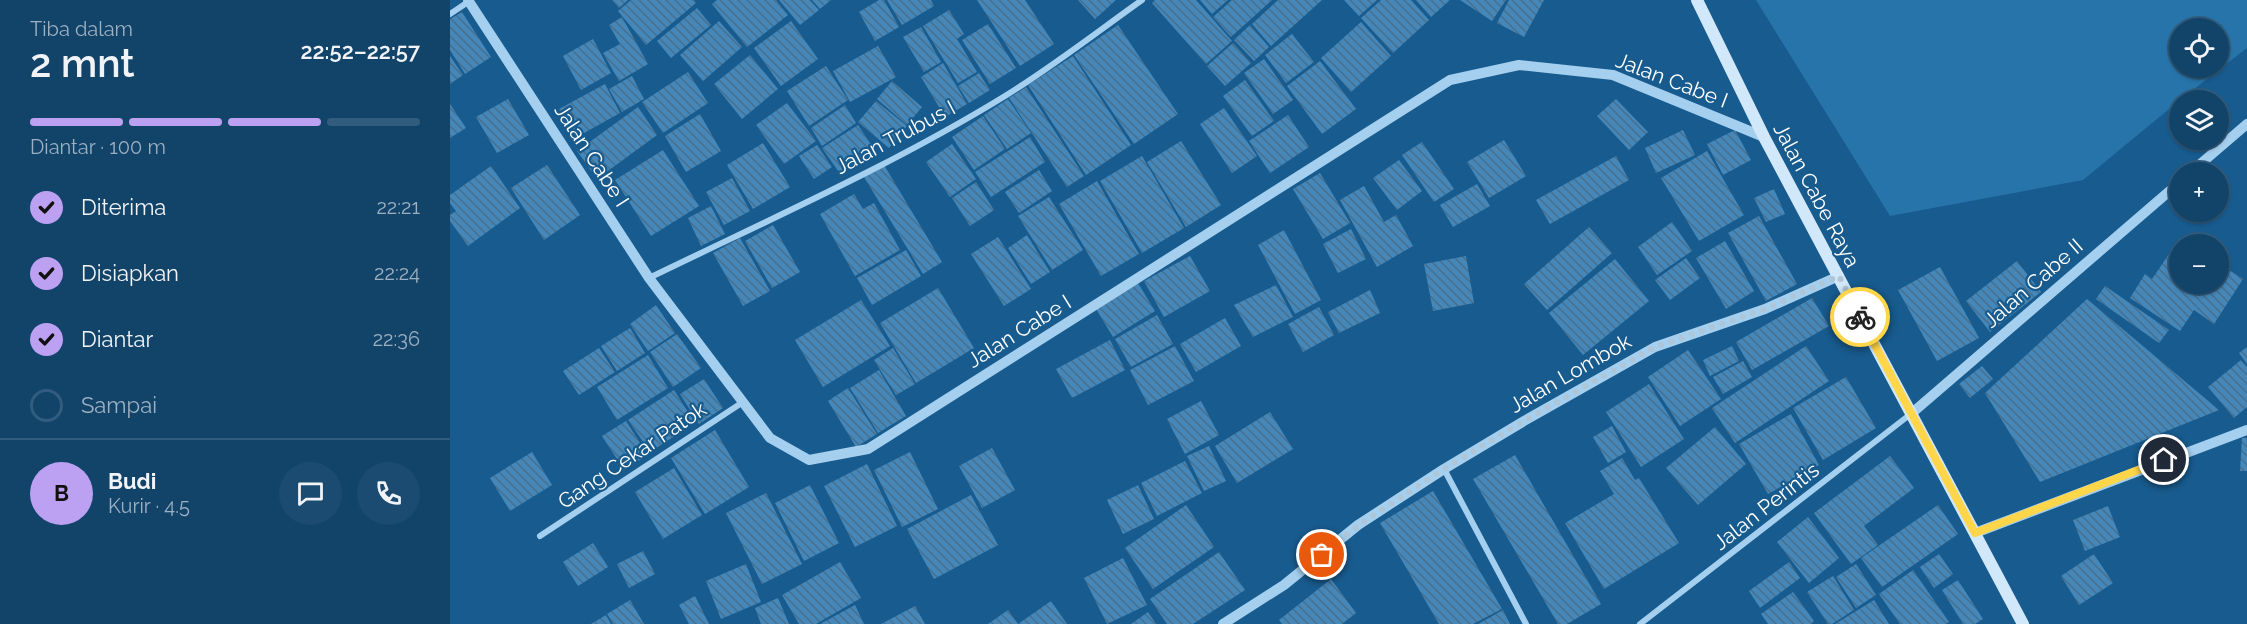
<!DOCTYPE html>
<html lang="id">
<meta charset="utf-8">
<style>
:root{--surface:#12446a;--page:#1b4b70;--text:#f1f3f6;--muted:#9cb0c1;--line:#315c7e;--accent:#bca0f2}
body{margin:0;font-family:Raleway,sans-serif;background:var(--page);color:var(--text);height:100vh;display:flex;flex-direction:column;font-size:22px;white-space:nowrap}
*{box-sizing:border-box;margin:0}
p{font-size:20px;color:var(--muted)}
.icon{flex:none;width:33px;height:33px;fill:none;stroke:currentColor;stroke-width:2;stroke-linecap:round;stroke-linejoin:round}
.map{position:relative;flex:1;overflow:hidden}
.sheet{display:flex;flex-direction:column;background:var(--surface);width:450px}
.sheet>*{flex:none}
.buttons{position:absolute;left:1719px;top:18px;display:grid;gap:12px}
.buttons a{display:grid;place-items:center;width:60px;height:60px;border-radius:50%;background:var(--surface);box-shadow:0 2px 4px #0004,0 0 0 2px var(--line);font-size:30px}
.pin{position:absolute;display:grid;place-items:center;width:51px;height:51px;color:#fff;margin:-26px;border:3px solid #fff;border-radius:50%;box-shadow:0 2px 6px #0007}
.courier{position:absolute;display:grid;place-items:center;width:60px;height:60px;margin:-30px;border:4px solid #ffd54a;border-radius:50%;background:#fff;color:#222;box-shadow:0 2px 8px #0007}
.head em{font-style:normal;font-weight:600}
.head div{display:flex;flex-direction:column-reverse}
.head{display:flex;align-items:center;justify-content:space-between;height:102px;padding:0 30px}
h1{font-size:39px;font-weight:600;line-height:45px}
.bar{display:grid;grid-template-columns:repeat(4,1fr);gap:9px 6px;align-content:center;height:72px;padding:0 30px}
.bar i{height:8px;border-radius:4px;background:var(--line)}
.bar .active{background:var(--accent)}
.bar p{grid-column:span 4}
.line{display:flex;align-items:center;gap:15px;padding:0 30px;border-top:2px solid var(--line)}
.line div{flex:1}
.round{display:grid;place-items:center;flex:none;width:63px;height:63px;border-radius:32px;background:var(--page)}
ol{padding:0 30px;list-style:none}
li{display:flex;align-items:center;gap:18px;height:66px}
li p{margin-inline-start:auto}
li .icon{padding:6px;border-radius:50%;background:var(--accent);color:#111;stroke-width:4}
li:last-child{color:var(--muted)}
li i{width:33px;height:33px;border:3px solid var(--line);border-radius:50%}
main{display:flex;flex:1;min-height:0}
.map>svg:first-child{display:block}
</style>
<main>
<section class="sheet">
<div class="head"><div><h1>2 mnt</h1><p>Tiba dalam</p></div><em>22:52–22:57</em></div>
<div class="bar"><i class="active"></i><i class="active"></i><i class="active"></i><i></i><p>Diantar · 100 m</p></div>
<ol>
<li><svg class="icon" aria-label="check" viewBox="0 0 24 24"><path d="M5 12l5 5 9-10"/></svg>Diterima<p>22:21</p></li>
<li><svg class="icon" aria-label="check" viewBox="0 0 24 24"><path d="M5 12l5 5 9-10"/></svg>Disiapkan<p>22:24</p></li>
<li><svg class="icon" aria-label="check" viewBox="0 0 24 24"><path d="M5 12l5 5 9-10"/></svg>Diantar<p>22:36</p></li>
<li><i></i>Sampai</li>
</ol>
<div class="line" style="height:108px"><b class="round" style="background:var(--accent);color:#111">B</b><div><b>Budi</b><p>Kurir · 4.5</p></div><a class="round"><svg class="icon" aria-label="chat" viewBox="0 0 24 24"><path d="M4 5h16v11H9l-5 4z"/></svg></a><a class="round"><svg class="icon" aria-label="phone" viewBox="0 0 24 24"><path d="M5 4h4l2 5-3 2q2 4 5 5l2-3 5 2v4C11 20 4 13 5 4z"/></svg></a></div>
</section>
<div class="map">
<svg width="1797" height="624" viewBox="0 0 1797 624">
<defs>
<pattern id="building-back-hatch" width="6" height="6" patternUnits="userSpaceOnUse" patternTransform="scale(1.5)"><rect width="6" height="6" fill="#4487b8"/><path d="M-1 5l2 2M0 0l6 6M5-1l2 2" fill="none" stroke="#476f8d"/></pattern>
</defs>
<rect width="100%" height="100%" fill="#185b8e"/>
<!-- grass -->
<path fill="#2774aa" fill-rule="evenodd" d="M1306,0H1797V48L1730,100L1633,180L1440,216ZM1730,28H1768V68H1730Z"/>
<!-- building -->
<path fill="url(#building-back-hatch)" d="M162,0H178L169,8Z
M181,0H244L246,3L196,45L168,11Z
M267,0H326L338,15L297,47L262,4Z
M329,0H360L369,10L350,25Z
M362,0H381L370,9Z
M429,0H434L449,27L425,41L409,12Z
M437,0H481L484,6L452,25Z
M527,0H575L604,44L570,66Z
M628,0H666L645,19Z
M705,0H746L782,41L756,64L702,3Z
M750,0H778L762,14Z
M782,0H822L781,37L763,17Z
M828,0H872L821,46L802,24Z
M894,0H927L909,16Z
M931,0H961L979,20L943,53L911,18Z
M966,0H1000L981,17Z
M1010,0H1056L1042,21Z
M1059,0H1094L1074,37L1047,23Z
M247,8L261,25L221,58L207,41Z
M499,10L514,34L507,39L527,72L508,83L473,26Z
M12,12L41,57L15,74L0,50V19Z
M172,17L198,64L169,81L153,53L170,44L159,25Z
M269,21L292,47L253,81L230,55Z
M341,21L368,59L331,86L304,48Z
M911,22L941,56L901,92L871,58Z
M538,24L566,68L540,84L512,40Z
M668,25L728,114L684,144L624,55Z
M800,25L819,47L804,61L784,40Z
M471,27L491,62L474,72L453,37Z
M842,34L864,62L836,83L815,55Z
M143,39L161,73L131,90L113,56Z
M783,43L801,63L775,86L757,66Z
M428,46L446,77L400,102L383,71Z
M300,55L328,89L292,119L264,84Z
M0,56L13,75L0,84Z
M623,56L681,145L636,175L578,85Z
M814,59L843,100L823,114L794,73Z
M870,61L906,109L872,134L837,86Z
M493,63L517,104L495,117L471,77Z
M376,66L398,100L359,126L337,91Z
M238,72L258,103L213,133L192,102Z
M529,73L540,90L519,103L508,86Z
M182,76L194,99L172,112L159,89Z
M795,80L824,121L802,136L773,96Z
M442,81L472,107L457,125L427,99Z
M155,84L170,113L125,138L109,109Z
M576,87L634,176L617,187L559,98Z
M58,99L79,135L47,153L26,117Z
M558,99L581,133L557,149L534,115Z
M1166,99L1198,132L1179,150L1147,116Z
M426,101L457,126L439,148L408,122Z
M337,103L366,141L334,164L306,125Z
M0,104L16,128L0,138Z
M395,105L406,123L372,146L361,128Z
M188,107L207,135L147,179L127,151Z
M774,108L807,156L782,173L750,124Z
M250,114L271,151L236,172L215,136Z
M838,115L859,147L820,173L799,141Z
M533,116L555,149L524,170L502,137Z
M408,125L426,152L391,175L372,148Z
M1233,130L1245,155L1206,173L1195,148Z
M1285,130L1301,160L1273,175L1257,144Z
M580,137L595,162L541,197L525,172Z
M1054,140L1076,176L1039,198L1017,162Z
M731,141L771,205L736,227L697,162Z
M972,142L1004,189L984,202L952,155Z
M313,143L340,187L303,209L277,165Z
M502,144L526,179L500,197L476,162Z
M367,145L382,167L364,179L349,156Z
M213,150L249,206L201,236L165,180Z
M1257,151L1294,215L1249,241L1211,178Z
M692,156L734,228L692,253L650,181Z
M1166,156L1179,180L1100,224L1086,200Z
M949,160L972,191L947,210L923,178Z
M97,165L130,215L94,240L61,188Z
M434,165L492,262L473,274L414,177Z
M41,166L70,208L18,246L0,221V215L6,211L0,203V195Z
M589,170L602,191L569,213L555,192Z
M870,173L900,223L873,239L843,189Z
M282,178L300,211L274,225L256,192Z
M647,181L689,254L651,276L609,204Z
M526,182L544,210L520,226L502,198Z
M1027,184L1040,206L1003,227L990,205Z
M914,186L934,222L946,215L963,246L927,267L890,200Z
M1324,189L1335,214L1316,222L1304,198Z
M404,194L413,209L424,203L450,250L405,276L370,214Z
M599,197L633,250L602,270L568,216Z
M261,206L275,234L251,246L238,218Z
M1309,216L1347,284L1316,301L1278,233Z
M1222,222L1242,251L1207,275L1188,247Z
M323,225L350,272L322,288L295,241Z
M1139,227L1162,253L1097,310L1074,284Z
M901,229L916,259L888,273L873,244Z
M834,230L871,300L845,314L808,245Z
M577,235L600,272L581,284L558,248Z
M548,237L581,289L554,306L521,254Z
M290,238L320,291L293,306L263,253Z
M1730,238L1740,244H1730V284H1768V263L1793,279L1764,324L1744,310L1730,331L1680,298L1695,274L1702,279Z
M1275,241L1304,291L1276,309L1246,258Z
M456,250L471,276L422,305L407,278Z
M740,256L760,291L714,317L694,281Z
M1016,256L1024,303L983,311L974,264Z
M1236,258L1250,278L1220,300L1205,280Z
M1165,259L1199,301L1133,355L1099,313Z
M1567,261L1591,292L1540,332L1516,301Z
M1490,267L1529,338L1487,361L1448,290Z
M688,283L705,311L663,337L646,309Z
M826,285L843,317L803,337L784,305Z
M1655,286L1719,330L1709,343L1646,299Z
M488,288L524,348L466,383L430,323Z
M920,290L930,313L889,333L878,312Z
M1362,298L1379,326L1302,370L1286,342Z
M1637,299L1769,410L1590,482L1535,393Z
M411,300L440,346L373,387L345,340Z
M206,305L225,333L198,351L180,324Z
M869,307L884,335L853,352L838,324Z
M707,315L723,344L681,367L665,339Z
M775,318L791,346L746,372L730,344Z
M180,328L195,353L167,371L151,346Z
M227,334L251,368L223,387L200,352Z
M660,340L675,370L622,398L606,369Z
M725,346L744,381L698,405L680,370Z
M1282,346L1289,361L1260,376L1253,360Z
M1356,346L1379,381L1285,443L1262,408Z
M1797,347V364L1789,353Z
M149,348L165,372L129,395L113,371Z
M443,348L465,384L446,395L424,360Z
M1238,350L1271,399L1230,426L1198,377Z
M198,355L218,388L167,420L147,387Z
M1791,360L1797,367V407L1784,418L1758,387Z
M1293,361L1302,377L1273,394L1263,377Z
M1532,366L1543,379L1520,398L1509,384Z
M429,370L456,416L428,433L400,388Z
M1396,377L1426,428L1373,460L1343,408Z
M254,379L273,408L249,424L230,394Z
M1199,384L1234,439L1191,467L1156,412Z
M398,388L427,434L406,447L378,401Z
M224,390L245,423L200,452L178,420Z
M751,401L769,435L735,454L717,419Z
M820,412L843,449L787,483L765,446Z
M1341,414L1369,465L1318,494L1289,444Z
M176,421L198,455L174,470L152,436Z
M1162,426L1176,452L1158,463L1143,437Z
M1265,427L1296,464L1248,505L1216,468Z
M265,430L299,487L255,514L221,458Z
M1792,438H1797V471H1790Z
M759,446L776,481L754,491L737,456Z
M542,448L565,490L532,508L509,466Z
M82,452L102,485L60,511L40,478Z
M460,452L488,509L452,527L424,470Z
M1065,455L1151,604L1117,624H1108L1023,479Z
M1440,456L1464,488L1414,526L1428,545L1401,564L1364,513Z
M1172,458L1185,480L1189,478L1229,543L1154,589L1115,523L1164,494L1150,471Z
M735,461L752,493L707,516L691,483Z
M417,464L447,526L405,547L374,486Z
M224,468L252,515L213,539L185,492Z
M360,485L389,543L354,561L325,503Z
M688,485L704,519L673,534L657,500Z
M983,491L1052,609L1023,624H989L930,523Z
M316,493L352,564L312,584L276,513Z
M521,495L548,545L484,579L457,529Z
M736,505L764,547L703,589L675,548Z
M1488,505L1508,534L1432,587L1411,558Z
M1658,506L1670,537L1635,551L1623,520Z
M1358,517L1389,558L1359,583L1327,542Z
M143,543L158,567L128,586L113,562Z
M193,551L205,574L179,588L167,564Z
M769,552L795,590L743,624H717L700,599Z
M1489,554L1503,574L1484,588L1470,567Z
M1644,554L1663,583L1629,605L1611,576Z
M673,558L697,605L657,624L634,578Z
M390,562L411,598L366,624H349L332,595Z
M1339,562L1350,578L1310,608L1299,591Z
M296,564L311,602L271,619L256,581Z
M1406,564L1426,595L1406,608L1386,577Z
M1463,570L1499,622L1496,624H1450L1429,594Z
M1383,576L1404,610L1382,624H1378L1357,592Z
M881,579L906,613L892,624H832L829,620Z
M1508,580L1533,619L1525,624H1513L1492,590Z
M1343,592L1364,621L1361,624H1318L1311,614Z
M245,596L259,624H239L229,605Z
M328,598L339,624H311L305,608Z
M180,600L194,624H163L157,614Z
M1424,600L1439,624H1385Z
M601,601L617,624H568Z
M405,605L414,624H370Z
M465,606L475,624H431Z
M558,610L568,624H538Z
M1053,610L1060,624H1028Z
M698,612L706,624H681Z
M156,615L161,624H141Z"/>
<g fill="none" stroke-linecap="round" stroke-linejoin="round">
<!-- minor -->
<path stroke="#a4cfef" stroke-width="6" d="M0,14L21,0
M199,278C318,220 441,166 555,96C602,67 647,32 692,0
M994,469L1076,624
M90,536L293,402
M1190,624L1462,413"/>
<!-- tertiary -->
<path stroke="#a4cfef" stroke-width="10" d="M18,0L199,278L320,438L359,460L418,449L1000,80L1069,65L1163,75L1314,137
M1741,172L1797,124
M1462,413L1730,182
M1525,533L1797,430
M773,624L834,585L908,525L994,469L1074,421L1205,347L1315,309L1389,276"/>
<!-- secondary -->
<path stroke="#d1e8fa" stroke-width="12" d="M1247,0L1314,137L1573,624"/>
</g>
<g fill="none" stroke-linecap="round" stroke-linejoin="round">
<!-- done -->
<path stroke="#aec6d7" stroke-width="6" stroke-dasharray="0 10.8" d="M872,555L909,525L994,469L1074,421L1205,347L1315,309L1389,276L1410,317"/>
<!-- route -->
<path stroke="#ffd54a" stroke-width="8" d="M1410,317L1525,533L1714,460"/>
</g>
<g text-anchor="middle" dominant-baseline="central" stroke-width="4.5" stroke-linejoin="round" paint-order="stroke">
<!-- street labels -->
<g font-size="21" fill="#fff" stroke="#185b8e">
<text transform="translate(1222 80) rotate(21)">Jalan Cabe I</text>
<text transform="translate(445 137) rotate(-28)">Jalan Trubus I</text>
<text transform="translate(142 155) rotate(57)">Jalan Cabe I</text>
<text transform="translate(1367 195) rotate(62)">Jalan Cabe Raya</text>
<text transform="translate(1583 283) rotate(-41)">Jalan Cabe II</text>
<text transform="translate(569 331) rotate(-32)">Jalan Cabe I</text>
<text transform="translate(1120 373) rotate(-30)">Jalan Lombok</text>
<text transform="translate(182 455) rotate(-34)">Gang Cekar Patok</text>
<text transform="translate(1316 506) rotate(-38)">Jalan Perintis</text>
</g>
</g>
</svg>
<div class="buttons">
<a><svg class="icon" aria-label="locate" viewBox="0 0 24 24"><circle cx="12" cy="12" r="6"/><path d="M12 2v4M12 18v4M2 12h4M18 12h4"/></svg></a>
<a><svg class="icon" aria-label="layers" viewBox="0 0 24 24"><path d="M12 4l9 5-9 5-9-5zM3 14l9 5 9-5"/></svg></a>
<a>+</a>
<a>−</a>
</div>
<div class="pin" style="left:872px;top:555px;background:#ea580c"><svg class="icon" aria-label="bag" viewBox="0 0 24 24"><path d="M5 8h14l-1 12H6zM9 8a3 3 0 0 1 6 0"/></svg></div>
<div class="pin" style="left:1714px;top:460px;background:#1f2937"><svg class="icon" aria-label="home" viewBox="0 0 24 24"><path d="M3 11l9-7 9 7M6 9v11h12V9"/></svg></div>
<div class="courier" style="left:1410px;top:317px"><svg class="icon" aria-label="bike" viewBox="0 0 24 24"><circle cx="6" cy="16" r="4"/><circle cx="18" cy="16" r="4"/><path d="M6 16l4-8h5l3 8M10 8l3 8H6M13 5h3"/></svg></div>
</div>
</main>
